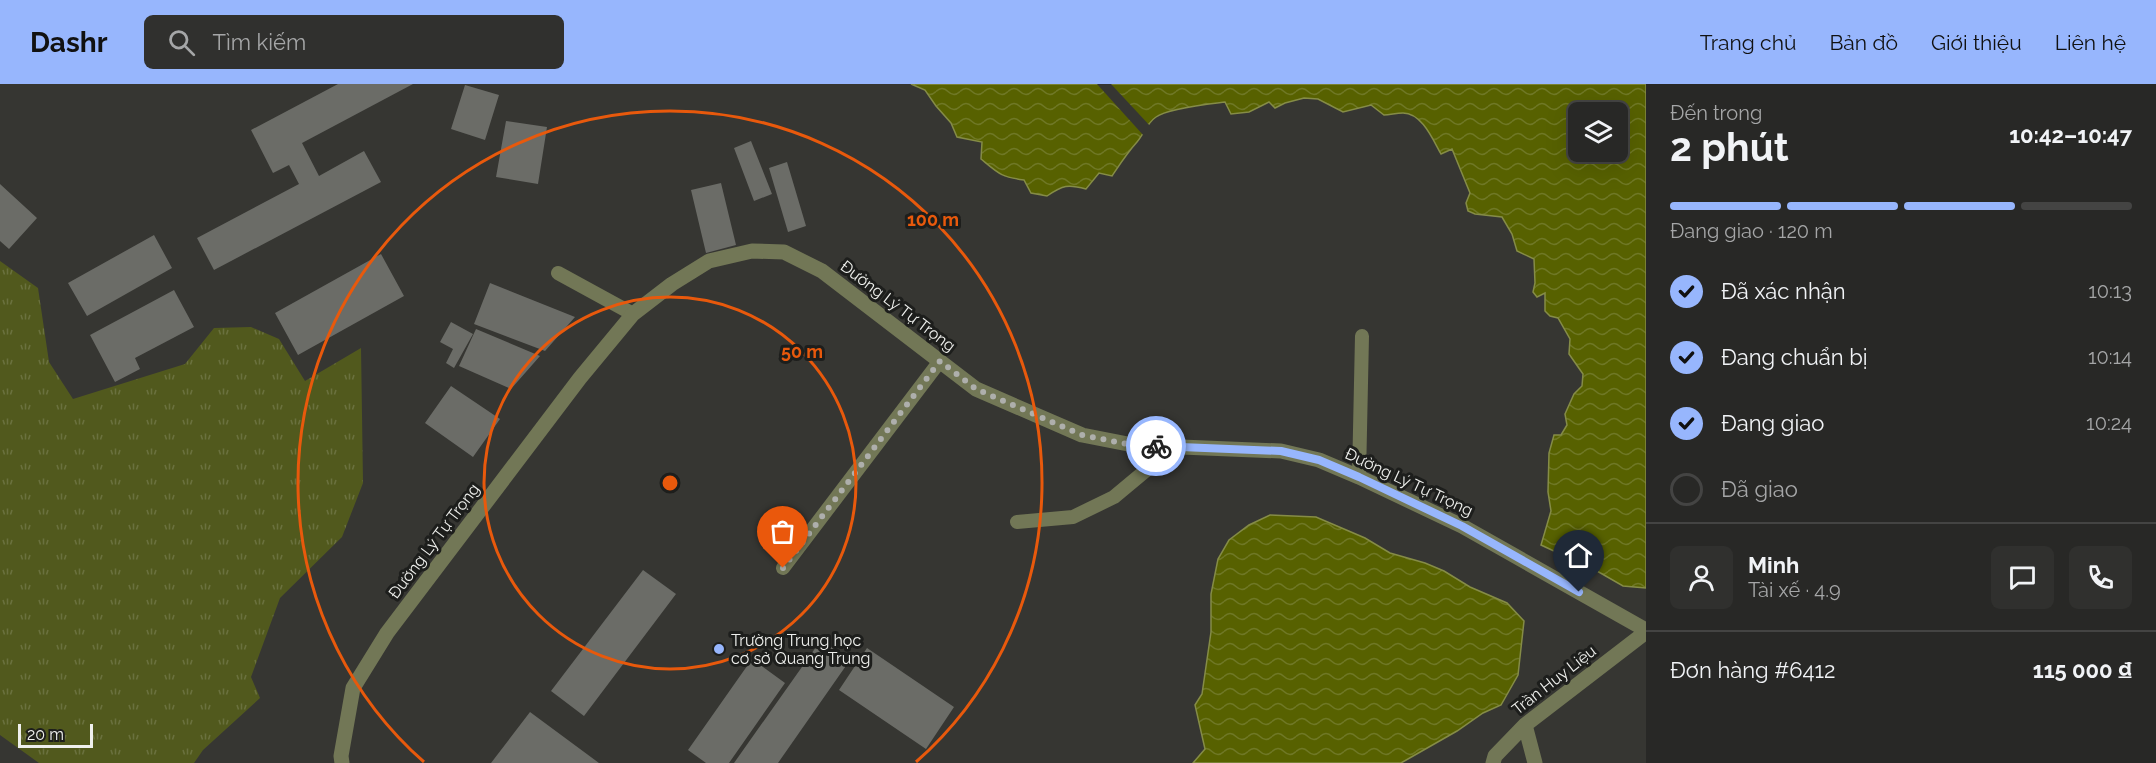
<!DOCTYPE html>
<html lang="vi">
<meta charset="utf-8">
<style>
:root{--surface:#282826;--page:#30302e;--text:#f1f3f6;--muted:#a5a6a7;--line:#444443;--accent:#97b6fd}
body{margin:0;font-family:Raleway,sans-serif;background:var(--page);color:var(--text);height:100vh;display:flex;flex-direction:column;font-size:22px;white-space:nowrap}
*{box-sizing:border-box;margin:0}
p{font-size:20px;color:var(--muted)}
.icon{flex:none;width:33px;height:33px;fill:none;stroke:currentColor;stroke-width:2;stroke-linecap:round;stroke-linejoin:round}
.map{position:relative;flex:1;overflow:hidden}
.sheet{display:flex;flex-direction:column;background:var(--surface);width:510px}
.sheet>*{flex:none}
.controls{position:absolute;left:1568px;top:18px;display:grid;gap:12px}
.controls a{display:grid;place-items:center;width:60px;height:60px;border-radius:9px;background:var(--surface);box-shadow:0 6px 24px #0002,0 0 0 2px var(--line);font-size:30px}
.scale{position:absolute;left:18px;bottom:15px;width:75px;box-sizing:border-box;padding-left:6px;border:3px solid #eff0ed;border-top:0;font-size:16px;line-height:21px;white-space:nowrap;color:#eff0ed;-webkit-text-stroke:4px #1d1e1c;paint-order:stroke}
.pin{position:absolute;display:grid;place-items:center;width:51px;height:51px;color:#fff;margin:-62px -26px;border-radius:50% 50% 50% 0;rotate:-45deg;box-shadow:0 0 6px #0007}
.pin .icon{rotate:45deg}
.courier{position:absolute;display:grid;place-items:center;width:60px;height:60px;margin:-30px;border:4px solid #97b6fd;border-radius:50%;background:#fff;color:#222;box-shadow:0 2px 8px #0007}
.overview em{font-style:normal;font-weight:700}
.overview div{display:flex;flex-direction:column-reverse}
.overview{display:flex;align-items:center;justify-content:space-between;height:102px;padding:0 24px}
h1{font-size:39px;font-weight:700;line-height:45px}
.bar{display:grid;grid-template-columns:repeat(4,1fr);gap:9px 6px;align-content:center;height:72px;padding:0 24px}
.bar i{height:8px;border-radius:4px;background:var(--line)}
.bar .on{background:var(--accent)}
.bar p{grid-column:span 4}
.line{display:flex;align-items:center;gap:15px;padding:0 24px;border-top:2px solid var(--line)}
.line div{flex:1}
.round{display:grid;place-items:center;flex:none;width:63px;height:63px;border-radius:9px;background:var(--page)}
ol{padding:0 24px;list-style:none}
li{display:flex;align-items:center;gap:18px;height:66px}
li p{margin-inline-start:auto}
li .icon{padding:6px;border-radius:50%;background:var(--accent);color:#111;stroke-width:4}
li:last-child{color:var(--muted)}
li i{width:33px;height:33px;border:3px solid var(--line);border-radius:50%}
header{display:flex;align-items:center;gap:36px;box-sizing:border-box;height:84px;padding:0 30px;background:var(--accent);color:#111}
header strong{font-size:28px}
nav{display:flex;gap:33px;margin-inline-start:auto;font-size:21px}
.search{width:420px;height:54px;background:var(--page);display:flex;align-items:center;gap:15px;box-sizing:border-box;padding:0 21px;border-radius:9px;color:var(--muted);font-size:22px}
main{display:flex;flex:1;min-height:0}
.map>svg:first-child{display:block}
</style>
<header>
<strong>Dashr</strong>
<div class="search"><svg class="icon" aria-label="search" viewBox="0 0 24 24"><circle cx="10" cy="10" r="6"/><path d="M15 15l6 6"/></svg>Tìm kiếm</div>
<nav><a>Trang chủ</a><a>Bản đồ</a><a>Giới thiệu</a><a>Liên hệ</a></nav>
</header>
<main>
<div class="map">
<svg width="1646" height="679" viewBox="0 0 1646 679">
<defs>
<pattern id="grass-tufts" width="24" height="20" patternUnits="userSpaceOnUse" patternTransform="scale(1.5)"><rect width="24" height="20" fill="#51591d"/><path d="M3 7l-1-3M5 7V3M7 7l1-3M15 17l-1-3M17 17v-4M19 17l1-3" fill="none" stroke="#6a713e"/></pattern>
<pattern id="water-waves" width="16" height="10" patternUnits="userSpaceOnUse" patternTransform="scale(1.5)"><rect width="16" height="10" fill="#576100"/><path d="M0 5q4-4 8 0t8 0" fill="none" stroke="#6f7826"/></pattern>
</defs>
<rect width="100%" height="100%" fill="#363632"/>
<!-- grass -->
<path fill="url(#grass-tufts)" d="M0,177L38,204L49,278L73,315L185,280L214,244L251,243L279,255L305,297L361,264L363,399L342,453L280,514L251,593L260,614L203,666L194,679H39L0,651Z"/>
<!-- water -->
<path fill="url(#water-waves)" stroke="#858c47" stroke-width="1.5" fill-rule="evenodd" d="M911,0H1646V504L1623,502L1597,487L1541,461L1551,427L1548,408L1549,369L1554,351H1561L1567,341L1565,330L1574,310L1582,302L1583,290L1569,270L1570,255L1558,234L1550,232L1545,227V209L1537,213L1533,208L1535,199L1534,175L1517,167L1512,150L1502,133L1475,130L1468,127L1466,119L1470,109L1452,65L1441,70C1433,56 1422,29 1403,29C1396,29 1390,31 1384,31L1371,21L1343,28L1318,15L1304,14L1285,19L1275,24L1269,18L1249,28L1231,30L1225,18C1209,20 1168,24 1156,33C1147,39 1144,50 1137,58C1127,69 1120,80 1112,92L1099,89L1086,105C1068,100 1063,101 1047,112L1031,109L1024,96C1001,93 999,90 981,75L982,58L957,53L951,39L936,22L925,6ZM1578,28H1617V68H1578Z
M1270,431L1316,433L1365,454L1390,469L1425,479L1444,487L1470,503L1507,519L1524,537L1518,591L1501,621L1483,629L1457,647L1401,679H1193L1205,665L1195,621L1202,610L1211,548V510L1218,475L1229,456L1249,441Z"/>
<!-- pier -->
<path fill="#363632" d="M1097,0H1111L1151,43L1144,52Z"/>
<!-- building -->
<path fill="#6b6c67" d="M338,0H413L302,59L319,92L364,67L381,98L214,186L197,154L299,100L289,81L273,89L251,46Z
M465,1L499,11L485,56L451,45Z
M506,37L547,43L538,100L496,93Z
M751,57L772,110L754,117L734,64Z
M787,78L806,142L788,148L769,84Z
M721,99L736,161L706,169L691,106Z
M0,100L37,134L9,165L0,157Z
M154,151L172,184L87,232L68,199Z
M381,170L404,212L298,271L275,229Z
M490,199L575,233L545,267L474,240Z
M174,206L194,243L135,274L140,285L115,298L90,251Z
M451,238L473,250L454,284L446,279L453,265L440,258Z
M476,245L540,272L511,305L459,282Z
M451,302L500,335L473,373L425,339Z
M643,486L676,510L584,632L551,607Z
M821,556L850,576L778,679H734Z
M867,564L954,623L926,665L839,606Z
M752,575L785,599L729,679H706L688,666Z
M530,628L599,679H491Z"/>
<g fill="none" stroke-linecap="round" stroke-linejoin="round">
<!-- service -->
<path stroke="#727756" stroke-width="14" d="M558,189L633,230
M1359,393L1362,252
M1017,438L1073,433L1114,413L1174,363
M783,484L940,277"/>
<!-- minor -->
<path stroke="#727756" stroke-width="15" d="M1525,641L1535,679
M342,679L341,672L353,604L387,549L580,294L633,230L672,200L709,177L752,167L784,168L822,187L976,305L1082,351L1133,361L1281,367L1319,376L1359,393L1462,442L1646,546
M1493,679L1495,672L1525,641L1646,548"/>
</g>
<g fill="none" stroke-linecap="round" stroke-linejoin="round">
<!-- done -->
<path stroke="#aeafac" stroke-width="6" stroke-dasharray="0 10.8" d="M783,484L940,277L976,305L1082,351L1132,361L1156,362"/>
<!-- route -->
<path stroke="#97b6fd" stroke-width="8" d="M1156,362L1281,367L1319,376L1359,393L1462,442L1579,508"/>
</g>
<!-- distance rings -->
<g fill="none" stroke="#e8590c" stroke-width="3">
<circle cx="670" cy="399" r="186"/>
<path d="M424 678A372 372 0 1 1 916 678"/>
</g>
<!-- markers -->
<circle fill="#97b6fd" stroke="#1d1e1c" stroke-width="2" cx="719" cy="565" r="6"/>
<g text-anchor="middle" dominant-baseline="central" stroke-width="6" stroke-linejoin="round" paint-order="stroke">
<!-- street labels -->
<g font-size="16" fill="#eff0ed" stroke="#1d1e1c">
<text transform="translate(898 222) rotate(37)">Đường Lý Tự Trọng</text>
<text transform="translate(1409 398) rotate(25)">Đường Lý Tự Trọng</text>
<text transform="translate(434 457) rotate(-53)">Đường Lý Tự Trọng</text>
<text transform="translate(1554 596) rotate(-38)">Trần Huy Liệu</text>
</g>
<!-- poi labels -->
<g font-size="16" fill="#eff0ed" stroke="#1d1e1c" text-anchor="start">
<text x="731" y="556">Trường Trung học<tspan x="731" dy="18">cơ sở Quang Trung</tspan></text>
</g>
</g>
<circle cx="670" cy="399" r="9" fill="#e8590c" stroke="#1d1e1c" stroke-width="3"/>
<g font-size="18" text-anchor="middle" font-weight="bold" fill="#e8590c" stroke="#1d1e1c" stroke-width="6" stroke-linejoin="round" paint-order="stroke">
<text x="933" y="142">100 m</text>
<text x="802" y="274">50 m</text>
</g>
</svg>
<div class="controls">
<a><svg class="icon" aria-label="layers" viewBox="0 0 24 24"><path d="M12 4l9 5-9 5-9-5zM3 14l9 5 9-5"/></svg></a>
</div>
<div class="scale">20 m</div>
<div class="pin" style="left:783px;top:484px;background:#ea580c"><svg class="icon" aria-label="bag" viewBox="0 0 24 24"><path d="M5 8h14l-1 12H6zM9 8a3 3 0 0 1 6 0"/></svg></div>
<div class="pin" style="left:1579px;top:508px;background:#1f2937"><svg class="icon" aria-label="home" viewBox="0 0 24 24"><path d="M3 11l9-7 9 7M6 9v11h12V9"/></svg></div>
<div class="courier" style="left:1156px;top:362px"><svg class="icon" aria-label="bike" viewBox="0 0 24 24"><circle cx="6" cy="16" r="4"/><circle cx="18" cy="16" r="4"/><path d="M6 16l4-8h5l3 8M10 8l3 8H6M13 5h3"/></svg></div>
</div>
<section class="sheet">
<div class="overview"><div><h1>2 phút</h1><p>Đến trong</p></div><em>10:42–10:47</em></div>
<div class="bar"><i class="on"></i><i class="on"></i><i class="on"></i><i></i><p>Đang giao · 120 m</p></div>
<ol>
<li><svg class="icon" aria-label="check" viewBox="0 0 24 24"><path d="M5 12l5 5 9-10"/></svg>Đã xác nhận<p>10:13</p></li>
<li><svg class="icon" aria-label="check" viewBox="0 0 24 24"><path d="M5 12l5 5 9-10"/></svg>Đang chuẩn bị<p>10:14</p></li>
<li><svg class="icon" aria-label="check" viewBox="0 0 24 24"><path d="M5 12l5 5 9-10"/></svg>Đang giao<p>10:24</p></li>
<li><i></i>Đã giao</li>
</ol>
<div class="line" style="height:108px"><a class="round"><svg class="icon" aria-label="person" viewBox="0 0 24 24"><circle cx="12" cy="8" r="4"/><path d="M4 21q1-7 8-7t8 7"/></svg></a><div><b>Minh</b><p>Tài xế · 4.9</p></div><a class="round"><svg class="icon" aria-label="chat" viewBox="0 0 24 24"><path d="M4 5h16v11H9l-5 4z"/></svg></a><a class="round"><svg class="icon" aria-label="phone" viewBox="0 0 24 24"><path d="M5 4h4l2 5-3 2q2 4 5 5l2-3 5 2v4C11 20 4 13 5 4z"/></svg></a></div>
<div class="line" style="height:78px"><div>Đơn hàng #6412</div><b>115 000 ₫</b></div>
</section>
</main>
